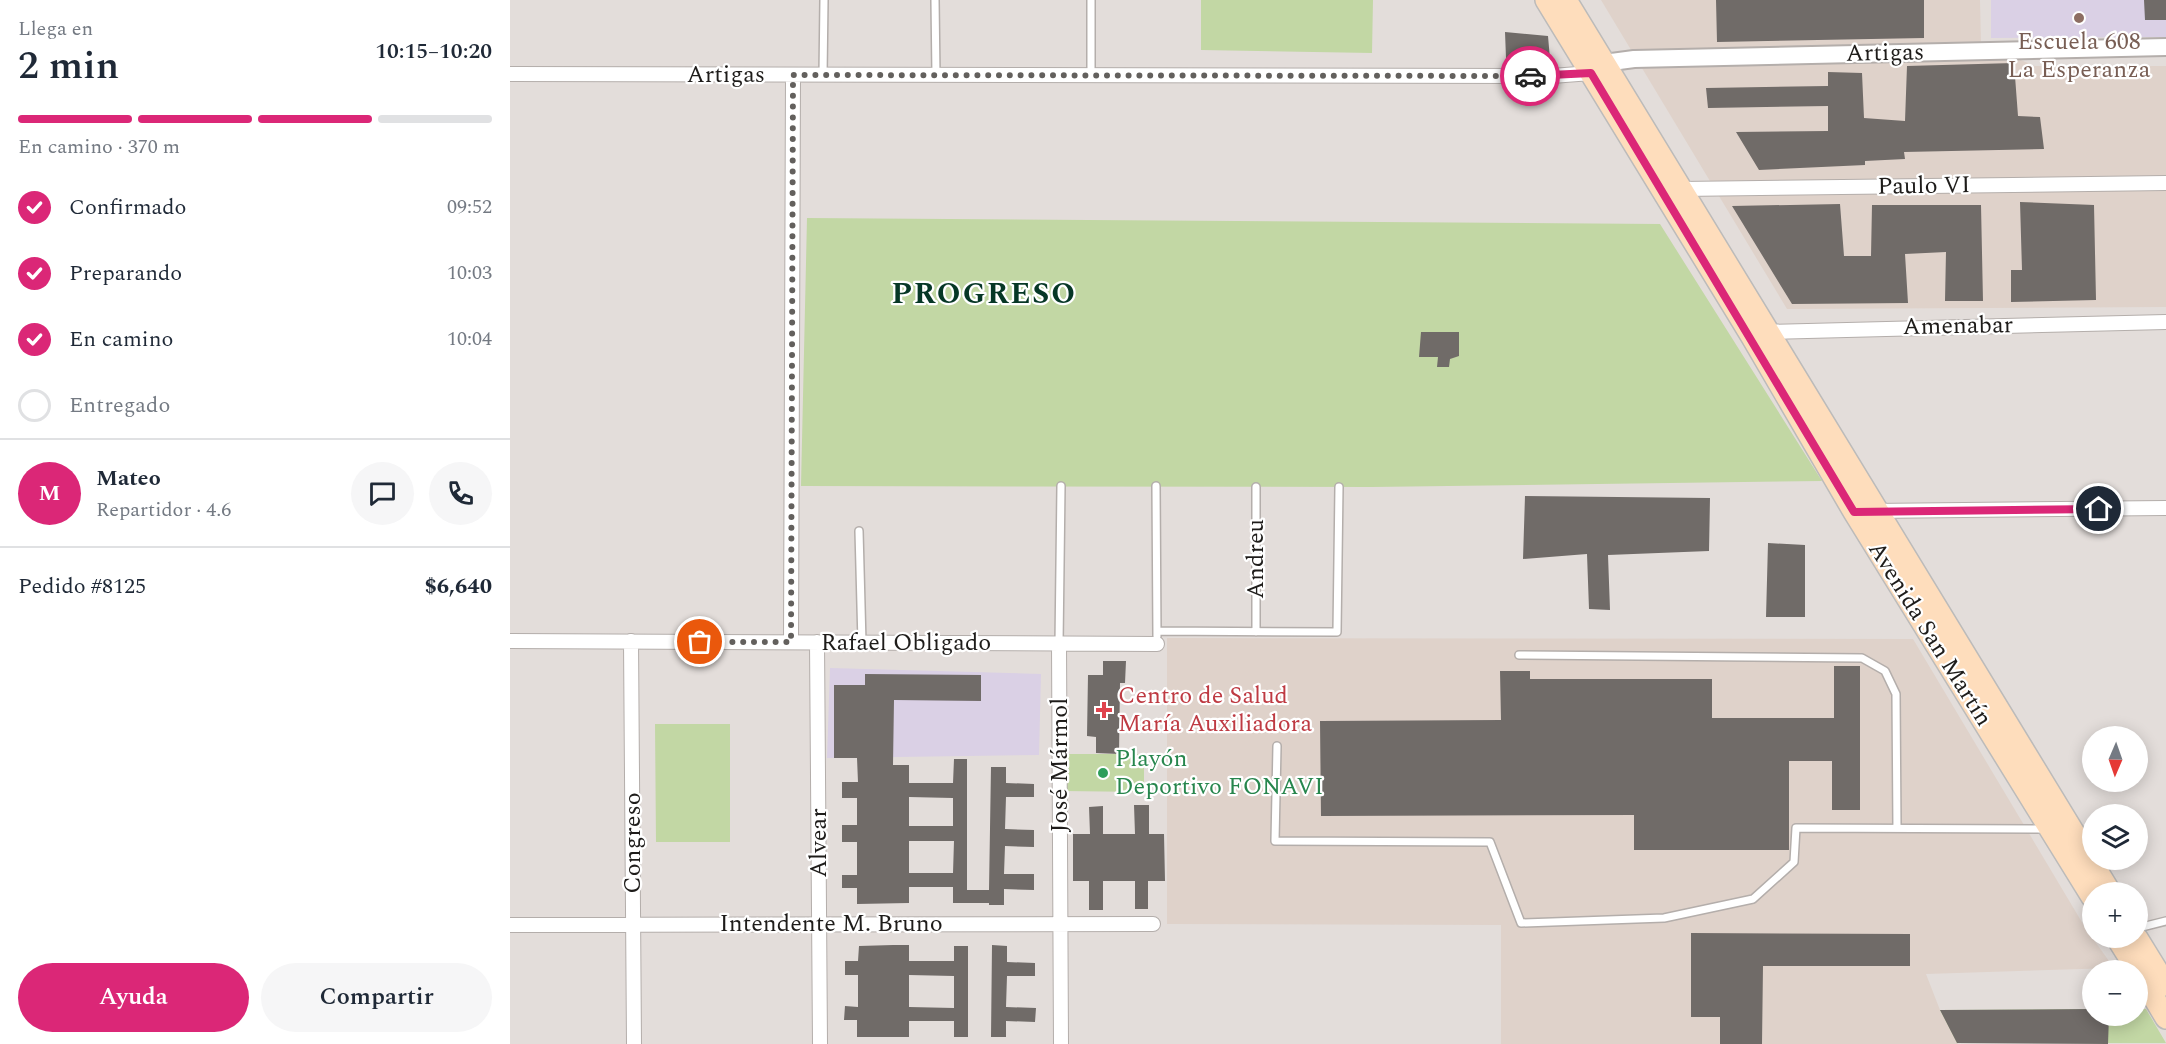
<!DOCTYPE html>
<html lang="es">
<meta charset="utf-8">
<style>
:root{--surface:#fff;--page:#f6f6f7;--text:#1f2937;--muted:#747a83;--line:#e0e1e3;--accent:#db2777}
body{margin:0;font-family:Spectral,serif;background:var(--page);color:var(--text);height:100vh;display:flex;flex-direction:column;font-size:22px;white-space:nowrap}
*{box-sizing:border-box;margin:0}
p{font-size:20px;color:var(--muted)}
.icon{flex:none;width:33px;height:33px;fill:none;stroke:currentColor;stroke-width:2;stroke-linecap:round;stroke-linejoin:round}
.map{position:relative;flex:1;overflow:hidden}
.panel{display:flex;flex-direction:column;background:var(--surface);width:510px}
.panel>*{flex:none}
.needle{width:39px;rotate:182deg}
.tools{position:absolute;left:1572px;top:726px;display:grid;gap:12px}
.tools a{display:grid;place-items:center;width:66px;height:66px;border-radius:50%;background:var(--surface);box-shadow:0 3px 15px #0003;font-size:30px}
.pin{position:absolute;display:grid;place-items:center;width:51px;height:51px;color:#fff;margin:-26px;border:3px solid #fff;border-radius:50%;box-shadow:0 2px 6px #0007}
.courier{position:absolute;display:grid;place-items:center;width:60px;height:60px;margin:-30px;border:4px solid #db2777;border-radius:50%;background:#fff;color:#222;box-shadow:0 2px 8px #0007}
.headline em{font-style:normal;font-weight:600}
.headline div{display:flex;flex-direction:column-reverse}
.headline{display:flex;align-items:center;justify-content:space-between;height:102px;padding:0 18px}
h1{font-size:39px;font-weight:600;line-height:45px}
.bar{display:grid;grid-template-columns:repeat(4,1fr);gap:9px 6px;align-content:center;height:72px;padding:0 18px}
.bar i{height:8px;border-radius:4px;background:var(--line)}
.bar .selected{background:var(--accent)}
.bar p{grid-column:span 4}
.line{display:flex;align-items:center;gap:15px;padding:0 18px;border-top:2px solid var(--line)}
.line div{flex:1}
.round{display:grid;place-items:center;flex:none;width:63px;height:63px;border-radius:32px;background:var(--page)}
ol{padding:0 18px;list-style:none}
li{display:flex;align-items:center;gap:18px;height:66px}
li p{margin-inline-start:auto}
li .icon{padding:6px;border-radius:50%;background:var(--accent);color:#fff;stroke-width:4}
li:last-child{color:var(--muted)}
li i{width:33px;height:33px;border:3px solid var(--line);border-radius:50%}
.button{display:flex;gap:12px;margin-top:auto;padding:12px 18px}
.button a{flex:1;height:69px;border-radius:36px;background:var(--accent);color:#fff;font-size:24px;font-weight:600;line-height:69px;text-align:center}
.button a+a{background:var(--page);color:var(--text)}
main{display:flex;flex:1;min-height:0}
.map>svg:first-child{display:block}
</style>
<main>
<section class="panel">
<div class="headline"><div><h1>2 min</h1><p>Llega en</p></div><em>10:15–10:20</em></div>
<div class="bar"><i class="selected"></i><i class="selected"></i><i class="selected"></i><i></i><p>En camino · 370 m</p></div>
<ol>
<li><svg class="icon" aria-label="check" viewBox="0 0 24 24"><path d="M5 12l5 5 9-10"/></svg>Confirmado<p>09:52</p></li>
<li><svg class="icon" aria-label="check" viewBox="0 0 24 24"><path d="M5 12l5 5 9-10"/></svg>Preparando<p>10:03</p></li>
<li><svg class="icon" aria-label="check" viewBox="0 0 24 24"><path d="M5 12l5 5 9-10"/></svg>En camino<p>10:04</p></li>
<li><i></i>Entregado</li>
</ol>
<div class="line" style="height:108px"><b class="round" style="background:var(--accent);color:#fff">M</b><div><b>Mateo</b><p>Repartidor · 4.6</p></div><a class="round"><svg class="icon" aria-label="chat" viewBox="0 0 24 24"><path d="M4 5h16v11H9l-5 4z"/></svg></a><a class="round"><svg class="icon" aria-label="phone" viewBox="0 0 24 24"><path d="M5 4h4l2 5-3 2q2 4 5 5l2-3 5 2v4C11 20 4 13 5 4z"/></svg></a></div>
<div class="line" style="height:78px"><div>Pedido #8125</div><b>$6,640</b></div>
<div class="button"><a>Ayuda</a><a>Compartir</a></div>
</section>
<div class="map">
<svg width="1656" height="1044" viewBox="0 0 1656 1044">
<rect width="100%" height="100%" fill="#e3ddda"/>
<!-- built -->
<path fill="#dfd2ca" d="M1091,0H1470L1471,44L1525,66H1656V307L1277,309Z
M657,638L1403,639L1576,929L1604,968L1416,974L1430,1010L1448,1044H991V925L657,924Z"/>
<!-- education -->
<path fill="#dad0e5" d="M1481,0H1656V37L1481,38Z
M320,668L531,674L529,755L317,758Z"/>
<!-- green -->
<path fill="#c2d7a4" d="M691,0H863L862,53L691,50Z
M297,218L1150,224L1312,481L861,487L291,486Z
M145,724H220V842H146Z
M553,754H634V792L553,791Z
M1582,1009V1016H1628V1009H1636L1656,1043H1447L1430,1010Z"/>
<!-- building -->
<path fill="#706b68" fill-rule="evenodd" d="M1206,0H1414V38L1207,42Z
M1634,0H1656V20H1635Z
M995,32L1038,36L1040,59L996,58Z
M1504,63L1508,116L1530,117L1534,149L1394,152L1395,159L1355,161V165L1249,170L1226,132L1318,131V106L1198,108L1196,88L1318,86V72L1352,73L1354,118L1395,121L1397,66Z
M1510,202L1584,205L1586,300L1501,302V270H1512Z
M1330,204L1334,256H1361L1362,205H1471L1473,301H1435L1436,252L1395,254L1398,303L1282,304L1222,206Z
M911,332H949V356L940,359L939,367H927L928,357H909Z
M1015,496L1200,498L1199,551L1098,555L1100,610L1079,609L1077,554L1013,559Z
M1258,543L1295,545V617H1256Z
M593,661H616L615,683H610L609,754L586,753V737L577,736L578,675H593Z
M1324,666H1350V810H1322V761H1279V850H1124V815L811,816L810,721L991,720L990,671H1020V679H1202V718H1324Z
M355,674L471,675V701L384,700L383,765H399V783H443L444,759H457V890H479L481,767H496V783L524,784V797H496L495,829L524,830V847L495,846L494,874H524V890L494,889V905H479V903H443V887H399V903L347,904V888H332V875H347V842H332V825H347V798H332V782H348L347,758H324V685H355ZM399,797L443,798V826H399ZM399,841H444L443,873H399Z
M624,805H639V834H654L655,881H638V909H625V881H593V910H579V881H563V834H580L579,807L593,806V834H625Z
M1181,933L1400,934V966H1253L1252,1044H1210V1017H1181Z
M383,945H399V961H444V946H458V1037H444V1021H399V1037H347V1020H334L335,1006L348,1007V975H335V961H348L349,946ZM399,975L444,976V1008L399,1007Z
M482,945L497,946V962L525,963V976H497L496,1007L526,1008L525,1022L496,1021V1037H481Z
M1582,1009V1016H1599L1598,1044L1447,1043L1430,1010Z"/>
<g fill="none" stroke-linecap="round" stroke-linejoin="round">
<defs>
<path id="service" d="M425,0L426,75
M581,74V0
M313,75L314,0
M646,486L647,636
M746,487V632
M349,531L352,643
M647,631L827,632L829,487
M549,644L551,486
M1009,655L1352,658L1375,671L1386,694L1387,828
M767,746L765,841L980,842L1011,923L1154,918L1243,899L1284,862L1286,828L1534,829
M1628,928L1656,921"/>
<path id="minor" d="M0,74L1042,76L1081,73
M1171,189L1656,183
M1253,332L1656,322
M1361,511L1656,508
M0,641L647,644
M121,641L124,1044
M281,642L283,75
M307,642L310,1044
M549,644L551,1044
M0,925L643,924"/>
<path id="tertiary" d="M1086,69L1094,63L1124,59L1656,47"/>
<path id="primary" d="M1036,0L1242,337L1344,512L1582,897
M1056,0L1600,892
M1607,938L1627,970
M1627,938L1656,985
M1628,971L1656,1018"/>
</defs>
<!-- service casing -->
<use href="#service" stroke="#b4aeab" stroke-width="10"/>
<!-- minor casing -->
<use href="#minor" stroke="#b4aeab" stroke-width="16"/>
<!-- tertiary casing -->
<use href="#tertiary" stroke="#b4aeab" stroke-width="20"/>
<!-- primary casing -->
<use href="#primary" stroke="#bcbbba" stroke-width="24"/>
<!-- service -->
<use href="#service" stroke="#fff" stroke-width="7"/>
<!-- minor -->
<use href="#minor" stroke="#fff" stroke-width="14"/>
<!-- tertiary -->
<use href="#tertiary" stroke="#fff" stroke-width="16"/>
<!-- primary -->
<use href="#primary" stroke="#feddbc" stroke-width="21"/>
</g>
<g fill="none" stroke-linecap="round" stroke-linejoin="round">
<!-- done -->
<path stroke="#63605d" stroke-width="6" stroke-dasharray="0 10.8" d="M190,642H281L283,75L1020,76"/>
<!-- route -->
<path stroke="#db2777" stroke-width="8" d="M1020,76L1081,73L1344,512L1589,509"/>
</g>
<!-- markers -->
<circle fill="#8d6e63" stroke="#fff" stroke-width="2" cx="1569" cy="18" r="6"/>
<path fill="#e0444e" stroke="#fff" stroke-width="2" d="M591 701h6v6h6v6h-6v6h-6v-6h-6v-6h6z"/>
<circle fill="#2e9e5b" stroke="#fff" stroke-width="2" cx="593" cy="773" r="6"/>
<g text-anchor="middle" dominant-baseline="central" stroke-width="4.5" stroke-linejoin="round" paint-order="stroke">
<!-- education labels -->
<g font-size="24" fill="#785e54" stroke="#fff">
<text x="1569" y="42">Escuela 608<tspan x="1569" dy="28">La Esperanza</tspan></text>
</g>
<!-- street labels -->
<g font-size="24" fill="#1e1c1a" stroke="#fff">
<text transform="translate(1375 53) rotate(-1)">Artigas</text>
<text x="216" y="75">Artigas</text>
<text transform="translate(1414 186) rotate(-1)">Paulo VI</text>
<text transform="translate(1448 326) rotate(-1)">Amenabar</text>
<text transform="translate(746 559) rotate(-90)">Andreu</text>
<text transform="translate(1420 634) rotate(58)">Avenida San Martín</text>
<text x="396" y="643">Rafael Obligado</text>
<text transform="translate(550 765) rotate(-90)">José Mármol</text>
<text transform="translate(123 843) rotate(-90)">Congreso</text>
<text transform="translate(309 843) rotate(-90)">Alvear</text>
<text x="321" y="924">Intendente M. Bruno</text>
</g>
<!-- health labels -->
<g font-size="24" fill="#be3a42" stroke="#fff" text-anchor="start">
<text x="608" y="696">Centro de Salud<tspan x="608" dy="28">María Auxiliadora</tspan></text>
</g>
<!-- leisure labels -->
<g font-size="24" fill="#27864d" stroke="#fff" text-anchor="start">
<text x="605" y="759">Playón<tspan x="605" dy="28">Deportivo FONAVI</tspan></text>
</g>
<!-- district labels -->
<g font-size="30" font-weight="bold" letter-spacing="1.5" fill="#063726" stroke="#fff">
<text x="474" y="294">PROGRESO</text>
</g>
</g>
</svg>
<div class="tools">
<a><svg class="needle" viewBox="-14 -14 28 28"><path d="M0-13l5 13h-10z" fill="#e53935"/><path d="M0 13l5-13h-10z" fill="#747a83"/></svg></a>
<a><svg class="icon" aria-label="layers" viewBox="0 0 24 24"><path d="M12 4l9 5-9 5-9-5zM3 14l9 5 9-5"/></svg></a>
<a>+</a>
<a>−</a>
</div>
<div class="pin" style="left:190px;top:642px;background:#ea580c"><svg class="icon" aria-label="bag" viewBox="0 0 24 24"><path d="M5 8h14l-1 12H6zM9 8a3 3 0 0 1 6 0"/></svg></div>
<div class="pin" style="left:1589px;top:509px;background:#1f2937"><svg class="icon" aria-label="home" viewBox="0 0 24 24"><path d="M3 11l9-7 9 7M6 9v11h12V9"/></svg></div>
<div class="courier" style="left:1020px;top:76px"><svg class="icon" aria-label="car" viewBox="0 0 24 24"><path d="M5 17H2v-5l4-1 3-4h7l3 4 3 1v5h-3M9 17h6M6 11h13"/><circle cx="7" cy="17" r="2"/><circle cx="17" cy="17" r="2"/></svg></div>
</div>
</main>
